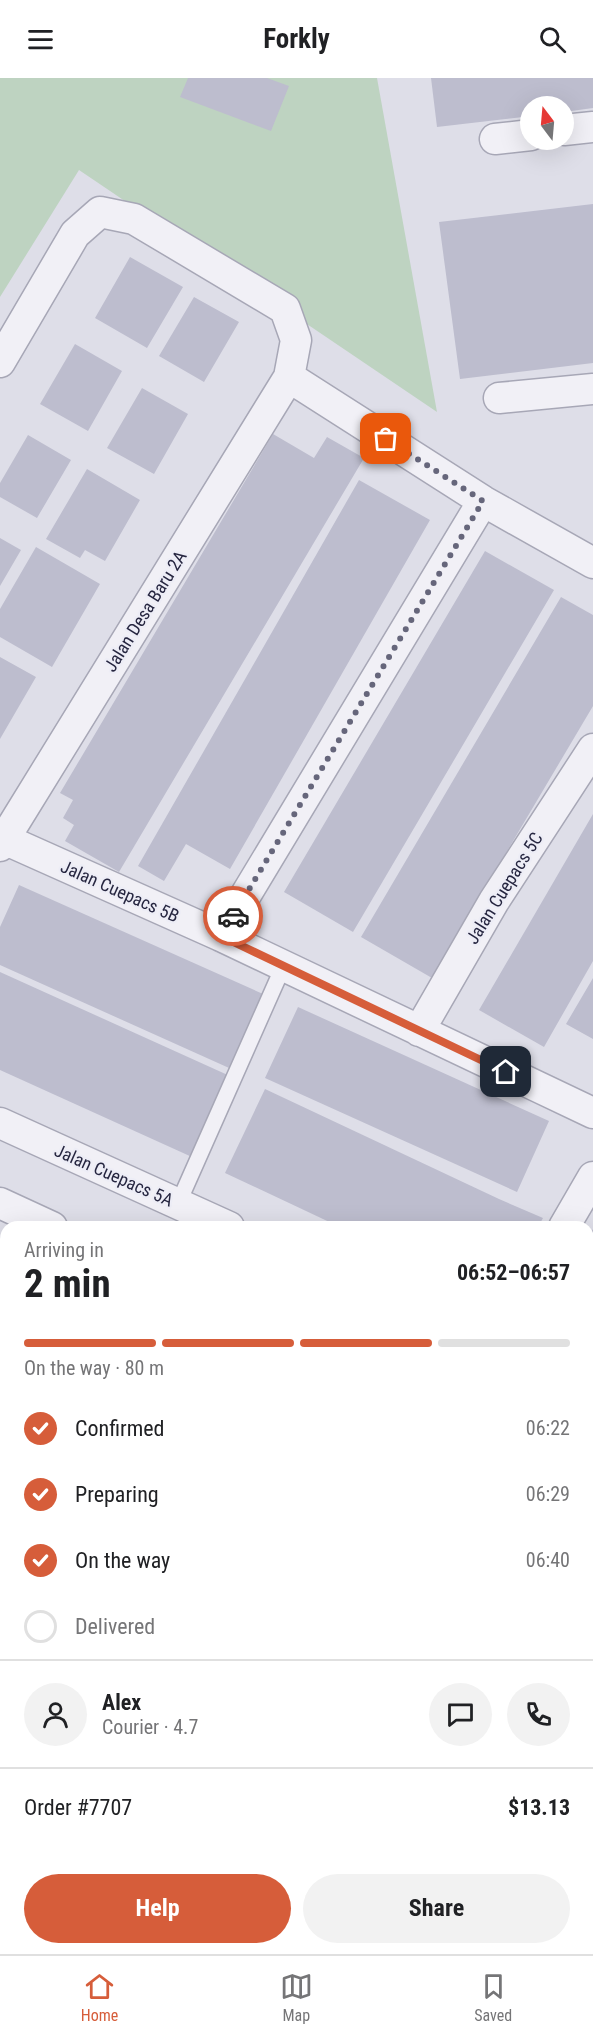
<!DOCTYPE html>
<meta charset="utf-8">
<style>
:root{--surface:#fff;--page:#f2f2f2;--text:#202124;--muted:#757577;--line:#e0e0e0;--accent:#d65d3a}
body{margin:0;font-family:"Roboto Condensed",sans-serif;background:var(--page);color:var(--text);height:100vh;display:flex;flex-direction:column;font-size:22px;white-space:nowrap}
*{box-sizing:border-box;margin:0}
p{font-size:20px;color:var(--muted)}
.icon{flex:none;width:33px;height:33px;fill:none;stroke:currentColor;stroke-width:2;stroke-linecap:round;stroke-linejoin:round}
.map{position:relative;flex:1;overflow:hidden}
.panel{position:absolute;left:0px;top:1143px;width:594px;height:734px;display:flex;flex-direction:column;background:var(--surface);border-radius:18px 18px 0 0;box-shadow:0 6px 24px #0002}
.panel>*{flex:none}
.needle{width:39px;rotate:344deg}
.controls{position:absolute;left:520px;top:18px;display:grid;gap:12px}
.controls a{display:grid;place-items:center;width:54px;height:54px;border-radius:50%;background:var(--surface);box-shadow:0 6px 24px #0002;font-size:30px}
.pin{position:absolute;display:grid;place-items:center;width:51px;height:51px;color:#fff;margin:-26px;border-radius:12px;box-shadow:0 3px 9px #0006}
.courier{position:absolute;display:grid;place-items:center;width:60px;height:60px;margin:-30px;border:4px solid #d65d3a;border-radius:50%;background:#fff;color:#222;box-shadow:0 2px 8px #0007}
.head em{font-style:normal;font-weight:700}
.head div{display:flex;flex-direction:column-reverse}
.head{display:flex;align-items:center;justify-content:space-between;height:102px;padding:0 24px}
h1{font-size:39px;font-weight:700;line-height:45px}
.bar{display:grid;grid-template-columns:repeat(4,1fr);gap:9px 6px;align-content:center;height:72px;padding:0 24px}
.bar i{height:8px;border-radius:4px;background:var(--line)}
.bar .active{background:var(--accent)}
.bar p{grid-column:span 4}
.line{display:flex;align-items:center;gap:15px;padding:0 24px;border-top:2px solid var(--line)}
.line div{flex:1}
.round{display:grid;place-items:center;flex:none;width:63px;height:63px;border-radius:32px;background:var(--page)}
ol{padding:0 24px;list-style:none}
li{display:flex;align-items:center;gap:18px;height:66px}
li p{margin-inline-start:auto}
li .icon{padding:6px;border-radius:50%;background:var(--accent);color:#fff;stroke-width:4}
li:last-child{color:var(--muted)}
li i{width:33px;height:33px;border:3px solid var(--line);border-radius:50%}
.primary-button{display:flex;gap:12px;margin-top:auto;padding:12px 24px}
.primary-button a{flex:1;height:69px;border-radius:36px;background:var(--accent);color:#fff;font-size:24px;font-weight:700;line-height:69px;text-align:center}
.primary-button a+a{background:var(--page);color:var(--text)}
header{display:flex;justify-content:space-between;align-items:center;height:78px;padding:0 24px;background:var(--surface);font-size:27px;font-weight:700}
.tab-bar{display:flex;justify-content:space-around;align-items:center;height:84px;border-top:2px solid var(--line);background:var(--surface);font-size:16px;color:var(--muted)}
.tab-bar a{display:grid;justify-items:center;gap:3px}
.tab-bar .active{color:var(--accent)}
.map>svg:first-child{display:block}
</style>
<header><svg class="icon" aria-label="menu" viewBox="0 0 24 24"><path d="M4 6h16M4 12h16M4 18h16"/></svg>Forkly<svg class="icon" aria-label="search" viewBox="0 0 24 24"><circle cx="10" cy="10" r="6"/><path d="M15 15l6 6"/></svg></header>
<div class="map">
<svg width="593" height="1876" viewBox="0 0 593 1876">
<rect width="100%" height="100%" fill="#dedee8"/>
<!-- green -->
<path fill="#bed3c1" d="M0,0H377L437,334L79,92L0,219Z"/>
<!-- building -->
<path fill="#bdbdce" d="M188,0H267L289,8L271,53L180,19Z
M431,0H593V30L564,34V28H531V38L437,49Z
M593,126V285L460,301L439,144Z
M130,179L183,209L147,270L95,240Z
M194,219L239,244L204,304L159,278Z
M75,266L122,293L88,353L40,326Z
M142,310L188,336L154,396L107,370Z
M273,356L314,380L327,359L364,380L119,794L65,763L74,747L63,740L73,722L60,715Z
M28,357L71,382L37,440L0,419V405Z
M87,391L140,422L105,483L85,472L80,480L46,461Z
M359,402L430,442L230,791L186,766L164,803L138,788Z
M0,460L21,472L0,508Z
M36,469L100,506L52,589L0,559V531Z
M485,473L554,512L353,854L284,814Z
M561,519L593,537V628L432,900L361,859Z
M0,579L36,599L0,661Z
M593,736V883L544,969L479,932Z
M19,807L272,920L238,994L0,887V849Z
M0,894L241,1003L203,1084L0,992Z
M593,900V961L566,946Z
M298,929L549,1043L517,1114L265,1000Z
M265,1011L499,1121L543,1140L538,1149H340L225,1095Z
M593,1151V1287L588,1295V1159Z
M0,1191L6,1193V1267L0,1280Z
M0,1521L6,1524V1644L0,1657Z
M6,1669V1772L0,1770V1683Z
M0,1801L6,1804V1845L0,1858Z
M593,1855V1876H584L588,1870Z
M223,1870H240L237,1876Z
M345,1870H414L411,1876H343Z"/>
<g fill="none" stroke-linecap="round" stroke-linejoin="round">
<defs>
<path id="lane" d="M178,1126L283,889"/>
<path id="street" d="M564,52L593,49
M495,61L531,57
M0,284L75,156L100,134L134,141L285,231L296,262L289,299L0,768
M289,299L483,423L593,485
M499,320L593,311
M4,761L221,858L593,1035
M221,858L483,423
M419,953L494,823L593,671
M0,1045L229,1149
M0,1125L52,1149
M564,1149L593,1099
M0,1392L6,1379
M588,1393L593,1395
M0,1473L6,1475
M588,1604L593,1594
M0,1804L6,1806
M164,1870L178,1876
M32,1876L34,1870
M294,1876L296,1870
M461,1876L463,1870"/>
</defs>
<!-- lane casing -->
<use href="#lane" stroke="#a7a7b6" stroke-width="18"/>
<!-- street casing -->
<use href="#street" stroke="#a7a7b6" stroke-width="33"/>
<!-- lane -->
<use href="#lane" stroke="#f1f0f6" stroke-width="15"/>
<!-- street -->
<use href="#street" stroke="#f1f0f6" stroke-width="30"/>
</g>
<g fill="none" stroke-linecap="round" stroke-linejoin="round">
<!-- done -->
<path stroke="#66667b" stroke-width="6" stroke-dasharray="0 10.8" d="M233,838L483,423L386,361"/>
<!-- route -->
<path stroke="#d65d3a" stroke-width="8" d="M233,838L221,858L506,994"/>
</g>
<g text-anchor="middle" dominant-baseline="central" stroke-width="4.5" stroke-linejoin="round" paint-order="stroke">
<!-- street labels -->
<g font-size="18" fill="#262640" stroke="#ededf6">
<text transform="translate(145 533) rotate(-58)">Jalan Desa Baru 2A</text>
<text transform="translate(504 810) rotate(-58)">Jalan Cuepacs 5C</text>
<text transform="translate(120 813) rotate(24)">Jalan Cuepacs 5B</text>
<text transform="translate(114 1097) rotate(24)">Jalan Cuepacs 5A</text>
</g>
</g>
</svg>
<div class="controls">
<a><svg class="needle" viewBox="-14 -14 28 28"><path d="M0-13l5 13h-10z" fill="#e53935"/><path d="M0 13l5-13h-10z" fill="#757577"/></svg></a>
</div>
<div class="pin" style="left:386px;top:361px;background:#ea580c"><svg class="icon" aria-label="bag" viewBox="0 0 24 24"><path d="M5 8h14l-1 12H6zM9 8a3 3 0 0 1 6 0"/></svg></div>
<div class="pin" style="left:506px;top:994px;background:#1f2937"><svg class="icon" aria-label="home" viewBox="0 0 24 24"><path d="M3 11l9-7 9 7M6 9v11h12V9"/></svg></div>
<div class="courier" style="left:233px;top:838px"><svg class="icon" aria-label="car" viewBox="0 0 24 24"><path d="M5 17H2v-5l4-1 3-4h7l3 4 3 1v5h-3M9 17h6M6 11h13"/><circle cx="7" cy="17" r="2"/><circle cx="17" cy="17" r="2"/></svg></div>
<section class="panel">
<div class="head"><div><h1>2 min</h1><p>Arriving in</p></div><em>06:52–06:57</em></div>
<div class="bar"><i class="active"></i><i class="active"></i><i class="active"></i><i></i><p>On the way · 80 m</p></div>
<ol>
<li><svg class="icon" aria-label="check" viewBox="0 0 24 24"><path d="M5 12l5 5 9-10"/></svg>Confirmed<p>06:22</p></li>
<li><svg class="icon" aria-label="check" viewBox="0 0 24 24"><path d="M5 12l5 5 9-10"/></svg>Preparing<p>06:29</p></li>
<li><svg class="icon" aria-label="check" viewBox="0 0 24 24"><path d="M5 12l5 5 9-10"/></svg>On the way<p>06:40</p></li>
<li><i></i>Delivered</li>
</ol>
<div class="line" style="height:108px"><a class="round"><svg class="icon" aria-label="person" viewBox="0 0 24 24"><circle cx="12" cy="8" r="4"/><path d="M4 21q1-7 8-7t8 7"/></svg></a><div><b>Alex</b><p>Courier · 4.7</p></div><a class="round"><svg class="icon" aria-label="chat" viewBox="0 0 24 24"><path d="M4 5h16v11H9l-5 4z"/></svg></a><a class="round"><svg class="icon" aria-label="phone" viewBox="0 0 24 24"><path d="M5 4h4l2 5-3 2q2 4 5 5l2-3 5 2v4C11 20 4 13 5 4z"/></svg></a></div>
<div class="line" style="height:78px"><div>Order #7707</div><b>$13.13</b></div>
<div class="primary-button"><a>Help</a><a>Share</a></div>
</section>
</div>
<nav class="tab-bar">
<a class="active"><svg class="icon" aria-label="home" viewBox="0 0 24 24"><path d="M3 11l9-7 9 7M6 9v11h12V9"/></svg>Home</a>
<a><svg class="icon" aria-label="map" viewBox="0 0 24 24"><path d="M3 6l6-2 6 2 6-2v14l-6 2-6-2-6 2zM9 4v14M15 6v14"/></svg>Map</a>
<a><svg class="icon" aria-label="saved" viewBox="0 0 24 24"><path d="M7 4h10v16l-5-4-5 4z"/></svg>Saved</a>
</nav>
